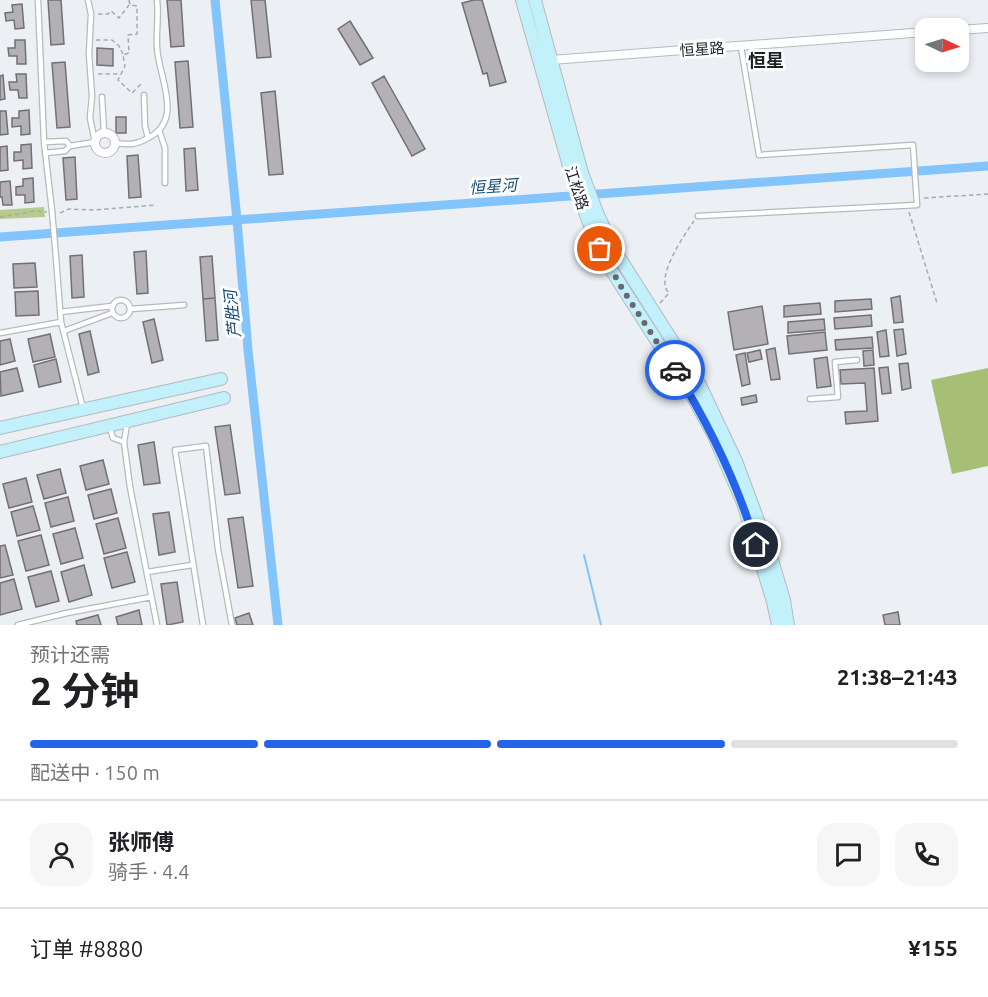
<!DOCTYPE html>
<html lang="zh">
<meta charset="utf-8">
<style>
:root{--surface:#fff;--page:#f6f6f6;--text:#202124;--muted:#757577;--line:#e0e0e0;--accent:#2563eb}
body{margin:0;font-family:Ubuntu,"Noto Sans SC",sans-serif;background:var(--page);color:var(--text);height:100vh;display:flex;flex-direction:column;font-size:22px;white-space:nowrap}
*{box-sizing:border-box;margin:0}
p{font-size:20px;color:var(--muted)}
.icon{flex:none;width:33px;height:33px;fill:none;stroke:currentColor;stroke-width:2;stroke-linecap:round;stroke-linejoin:round}
.map{position:relative;height:625px;overflow:hidden}
.sheet{display:flex;flex-direction:column;background:var(--surface);flex:1}
.sheet>*{flex:none}
.needle{width:39px;rotate:94deg}
.fabs{position:absolute;left:915px;top:18px;display:grid;gap:12px}
.fabs a{display:grid;place-items:center;width:54px;height:54px;border-radius:12px;background:var(--surface);box-shadow:0 3px 9px #0003;font-size:30px}
.pin{position:absolute;display:grid;place-items:center;width:51px;height:51px;color:#fff;margin:-26px;border:3px solid #fff;border-radius:50%;box-shadow:0 2px 6px #0007}
.courier{position:absolute;display:grid;place-items:center;width:60px;height:60px;margin:-30px;border:4px solid #2563eb;border-radius:50%;background:#fff;color:#222;box-shadow:0 2px 8px #0007}
.overview em{font-style:normal;font-weight:700}
.overview div{display:flex;flex-direction:column-reverse}
.overview{display:flex;align-items:center;justify-content:space-between;height:102px;padding:0 30px}
h1{font-size:39px;font-weight:700;line-height:45px}
.bar{display:grid;grid-template-columns:repeat(4,1fr);gap:9px 6px;align-content:center;height:72px;padding:0 30px}
.bar i{height:8px;border-radius:4px;background:var(--line)}
.bar .on{background:var(--accent)}
.bar p{grid-column:span 4}
.line{display:flex;align-items:center;gap:15px;padding:0 30px;border-top:2px solid var(--line)}
.line div{flex:1}
.round{display:grid;place-items:center;flex:none;width:63px;height:63px;border-radius:18px;background:var(--page)}
.map>svg:first-child{display:block}
</style>
<div class="map">
<svg width="988" height="625" viewBox="0 0 988 625">
<rect width="100%" height="100%" fill="#ecf0f4"/>
<!-- green -->
<path fill="#b6cc8d" d="M44,207L45,217L0,219V210Z"/>
<!-- forest -->
<path fill="#a6bf74" d="M988,368V466L952,474L931,380Z"/>
<g fill="none" stroke-linecap="round" stroke-linejoin="round">
<!-- stream -->
<path stroke="#82c4fb" stroke-width="2" d="M584,555L601,625"/>
<!-- canal -->
<path stroke="#82c4fb" stroke-width="9" d="M215,0L237,220L248,350L278,625
M0,237L988,166"/>
</g>
<!-- building -->
<path fill="#b4b1b5" stroke="#727073" stroke-width="1.5" d="M48,0H61L64,44L51,45Z
M167,0H181L184,46L171,47Z
M251,0H265L271,57L257,58Z
M474,0H482L506,82L490,86L487,73L483,74L462,3Z
M22,4L24,28L15,29L14,20L6,21L5,13L13,12L12,5Z
M350,21L373,58L360,65L338,29Z
M15,40H25L26,64H17V56H9L8,48H15Z
M97,48L113,49V66L97,65Z
M188,61L193,127L180,128L175,62Z
M65,62L70,127L57,128L52,63Z
M16,74H26L27,98H19L18,90H10L9,82H17Z
M3,75L5,99L0,100V76Z
M384,76L425,149L412,156L372,83Z
M275,91L283,174L269,175L261,93Z
M29,110L30,134L21,135V126L12,127V118H19V111Z
M0,111H6L8,134L0,135Z
M116,117H126V133H116Z
M31,144L32,168L23,169V160L14,161V152H21V145Z
M7,146L8,170L0,171V147Z
M195,148L198,190L186,191L184,149Z
M138,155L141,197L129,198L127,156Z
M75,157L77,199L66,200L63,158Z
M33,178L34,202L25,203V195H16V187L23,186V179Z
M10,181L12,205H3L2,197H0V182Z
M146,251L148,293L137,294L134,252Z
M82,255L84,297L72,298L70,256Z
M212,256L215,298L203,299L200,257Z
M35,263L37,287L14,288L13,264Z
M38,291L39,315L16,316L15,292Z
M900,296L903,322L894,323L891,298Z
M215,298L218,340L206,341L203,299Z
M871,299L872,309L835,312V301Z
M820,303L821,314L784,317V306Z
M762,306L768,344L734,350L728,312Z
M871,315L872,326L835,329L834,318Z
M154,319L163,360L152,363L143,322Z
M824,319L825,330L788,333V322Z
M903,329L906,354L897,356L894,330Z
M886,330L889,356L880,357L877,332Z
M90,331L99,372L88,375L79,334Z
M825,332L827,350L789,354L787,336Z
M50,334L55,357L33,362L28,339Z
M872,337L873,348L836,350L835,340Z
M10,339L15,361L0,365V341Z
M775,348L780,379L771,380L766,350Z
M760,350L762,359L749,362L747,353Z
M873,350L874,365L864,366L863,351Z
M745,353L750,384L742,386L736,355Z
M827,357L831,386L817,388L814,359Z
M56,359L61,382L39,387L34,365Z
M908,363L911,388L902,390L899,364Z
M888,367L891,393L882,394L879,368Z
M17,368L23,391L1,396L0,372Z
M874,368L878,421L846,424L845,412L867,411L865,383L841,384L840,370Z
M756,395L757,402L742,405L741,398Z
M230,425L240,493L225,495L215,427Z
M154,442L160,483L144,485L138,445Z
M103,460L109,484L86,490L80,466Z
M60,469L66,493L44,499L37,475Z
M26,478L32,502L9,508L3,484Z
M111,489L117,513L94,519L88,495Z
M68,497L74,521L51,527L45,503Z
M33,506L40,530L17,536L11,512Z
M169,512L175,552L159,555L153,514Z
M243,517L253,586L238,588L228,519Z
M118,518L126,548L104,554L96,524Z
M75,528L83,558L61,564L53,534Z
M41,535L49,565L26,571L18,541Z
M5,545L13,575L0,578V546Z
M127,552L135,582L112,588L104,558Z
M84,565L92,595L69,602L61,572Z
M51,571L59,601L36,607L28,577Z
M14,579L22,609L0,615V583Z
M177,582L183,622L167,625L161,584Z
M139,610L142,625H118L116,617Z
M898,612L900,625H885L883,615Z
M249,613L253,625H237L235,618Z
M98,615L101,625H77L76,621Z"/>
<g fill="none" stroke-linecap="round" stroke-linejoin="round">
<defs>
<path id="lane" d="M38,0L44,142L52,211
M144,95L145,126L148,138
M102,97L104,133
M159,130L165,148V183
M44,142L66,141L70,146
M115,143C130,145 136,145 150,137C184,118 158,76 157,47C156,31 159,16 157,0
M45,153L65,151L70,146L95,142L90,118L92,96L89,54L91,14L88,0
M698,216L917,205L913,145L759,155L741,47
M56,258L61,322L83,408
M112 309a9 9 0 1 1 18 0a9 9 0 1 1-18 0Z
M131,309L184,305
M60,312L112,306
M64,331L112,313
M0,333L61,322
M810,399L838,397L835,362L857,360
M127,424L124,442L130,487L157,625
M109,426L113,438L124,442
M147,572L192,565
M18,625L67,613L151,597
M203,625L175,450L206,446L218,549L232,625"/>
<path id="street" d="M958,30L988,28
M551,60L926,32
M95 143a10 10 0 1 1 20 0a10 10 0 1 1-20 0Z"/>
<path id="secondary" d="M522,0L571,173L594,237L606,262L694,399L714,436L743,503L773,602L778,625
M535,0L582,173L598,215L614,249L699,383L736,461L769,550L784,600L788,625
M0,428L221,379
M0,452L224,398"/>
</defs>
<!-- lane casing -->
<use href="#lane" stroke="#b6babd" stroke-width="7"/>
<!-- street casing -->
<use href="#street" stroke="#b6babd" stroke-width="10"/>
<!-- secondary casing -->
<use href="#secondary" stroke="#b6babd" stroke-width="14"/>
<!-- path -->
<path stroke="#a7aaad" stroke-width="1.5" stroke-dasharray="4.5 3" stroke-linecap="butt" d="M129,0L130,5L137,6V34L128,35L129,53L123,55L125,66L118,80L132,93L142,83
M98,14H108L111,11L119,18L129,5
M96,40H112L119,46L123,54
M98,74H120
M924,198L988,194
M909,212L937,303
M60,213L69,209L94,210L156,205
M0,217L36,211L47,212
M660,303L669,293C654,279 684,235 694,221"/>
<!-- lane -->
<use href="#lane" stroke="#fff" stroke-width="4.5"/>
<!-- street -->
<use href="#street" stroke="#fff" stroke-width="8"/>
<!-- secondary -->
<use href="#secondary" stroke="#c2f0fb" stroke-width="12"/>
<defs>
<path id="lane-bridge" d="M52,211L56,258"/>
</defs>
<!-- lane-bridge casing -->
<use href="#lane-bridge" stroke="#b6babd" stroke-width="7" stroke-linecap="butt"/>
<!-- lane-bridge -->
<use href="#lane-bridge" stroke="#fff" stroke-width="4.5"/>
</g>
<g fill="none" stroke-linecap="round" stroke-linejoin="round">
<!-- done -->
<path stroke="#67696c" stroke-width="6" stroke-dasharray="0 10.8" d="M600,249L623,290L675,370"/>
<!-- route -->
<path stroke="#2563eb" stroke-width="8" d="M675,370C710,426 737,482 756,545"/>
</g>
<g text-anchor="middle" dominant-baseline="central" stroke-width="6" stroke-linejoin="round" paint-order="stroke">
<!-- street labels -->
<g font-size="15" fill="#1f2022" stroke="#fbfdff">
<text transform="translate(702 49) rotate(-4)">恒星路</text>
<text transform="translate(577 188) rotate(72)">江松路</text>
</g>
<!-- water labels -->
<g font-size="16" font-style="italic" fill="#1a4a6f" stroke="#fbfdff">
<text transform="translate(493 186) rotate(-4)">恒星河</text>
<text transform="translate(232 314) rotate(-96)">芦胜河</text>
</g>
<!-- quarter labels -->
<g font-size="18" font-weight="bold" fill="#1f2022" stroke="#fbfdff">
<text x="766" y="60">恒星</text>
</g>
</g>
</svg>
<div class="fabs">
<a><svg class="needle" viewBox="-14 -14 28 28"><path d="M0-13l5 13h-10z" fill="#e53935"/><path d="M0 13l5-13h-10z" fill="#757577"/></svg></a>
</div>
<div class="pin" style="left:600px;top:249px;background:#ea580c"><svg class="icon" aria-label="bag" viewBox="0 0 24 24"><path d="M5 8h14l-1 12H6zM9 8a3 3 0 0 1 6 0"/></svg></div>
<div class="pin" style="left:756px;top:545px;background:#1f2937"><svg class="icon" aria-label="home" viewBox="0 0 24 24"><path d="M3 11l9-7 9 7M6 9v11h12V9"/></svg></div>
<div class="courier" style="left:675px;top:370px"><svg class="icon" aria-label="car" viewBox="0 0 24 24"><path d="M5 17H2v-5l4-1 3-4h7l3 4 3 1v5h-3M9 17h6M6 11h13"/><circle cx="7" cy="17" r="2"/><circle cx="17" cy="17" r="2"/></svg></div>
</div>
<section class="sheet">
<div class="overview"><div><h1>2 分钟</h1><p>预计还需</p></div><em>21:38–21:43</em></div>
<div class="bar"><i class="on"></i><i class="on"></i><i class="on"></i><i></i><p>配送中 · 150 m</p></div>
<div class="line" style="height:108px"><a class="round"><svg class="icon" aria-label="person" viewBox="0 0 24 24"><circle cx="12" cy="8" r="4"/><path d="M4 21q1-7 8-7t8 7"/></svg></a><div><b>张师傅</b><p>骑手 · 4.4</p></div><a class="round"><svg class="icon" aria-label="chat" viewBox="0 0 24 24"><path d="M4 5h16v11H9l-5 4z"/></svg></a><a class="round"><svg class="icon" aria-label="phone" viewBox="0 0 24 24"><path d="M5 4h4l2 5-3 2q2 4 5 5l2-3 5 2v4C11 20 4 13 5 4z"/></svg></a></div>
<div class="line" style="height:78px"><div>订单 #8880</div><b>¥155</b></div>
</section>
